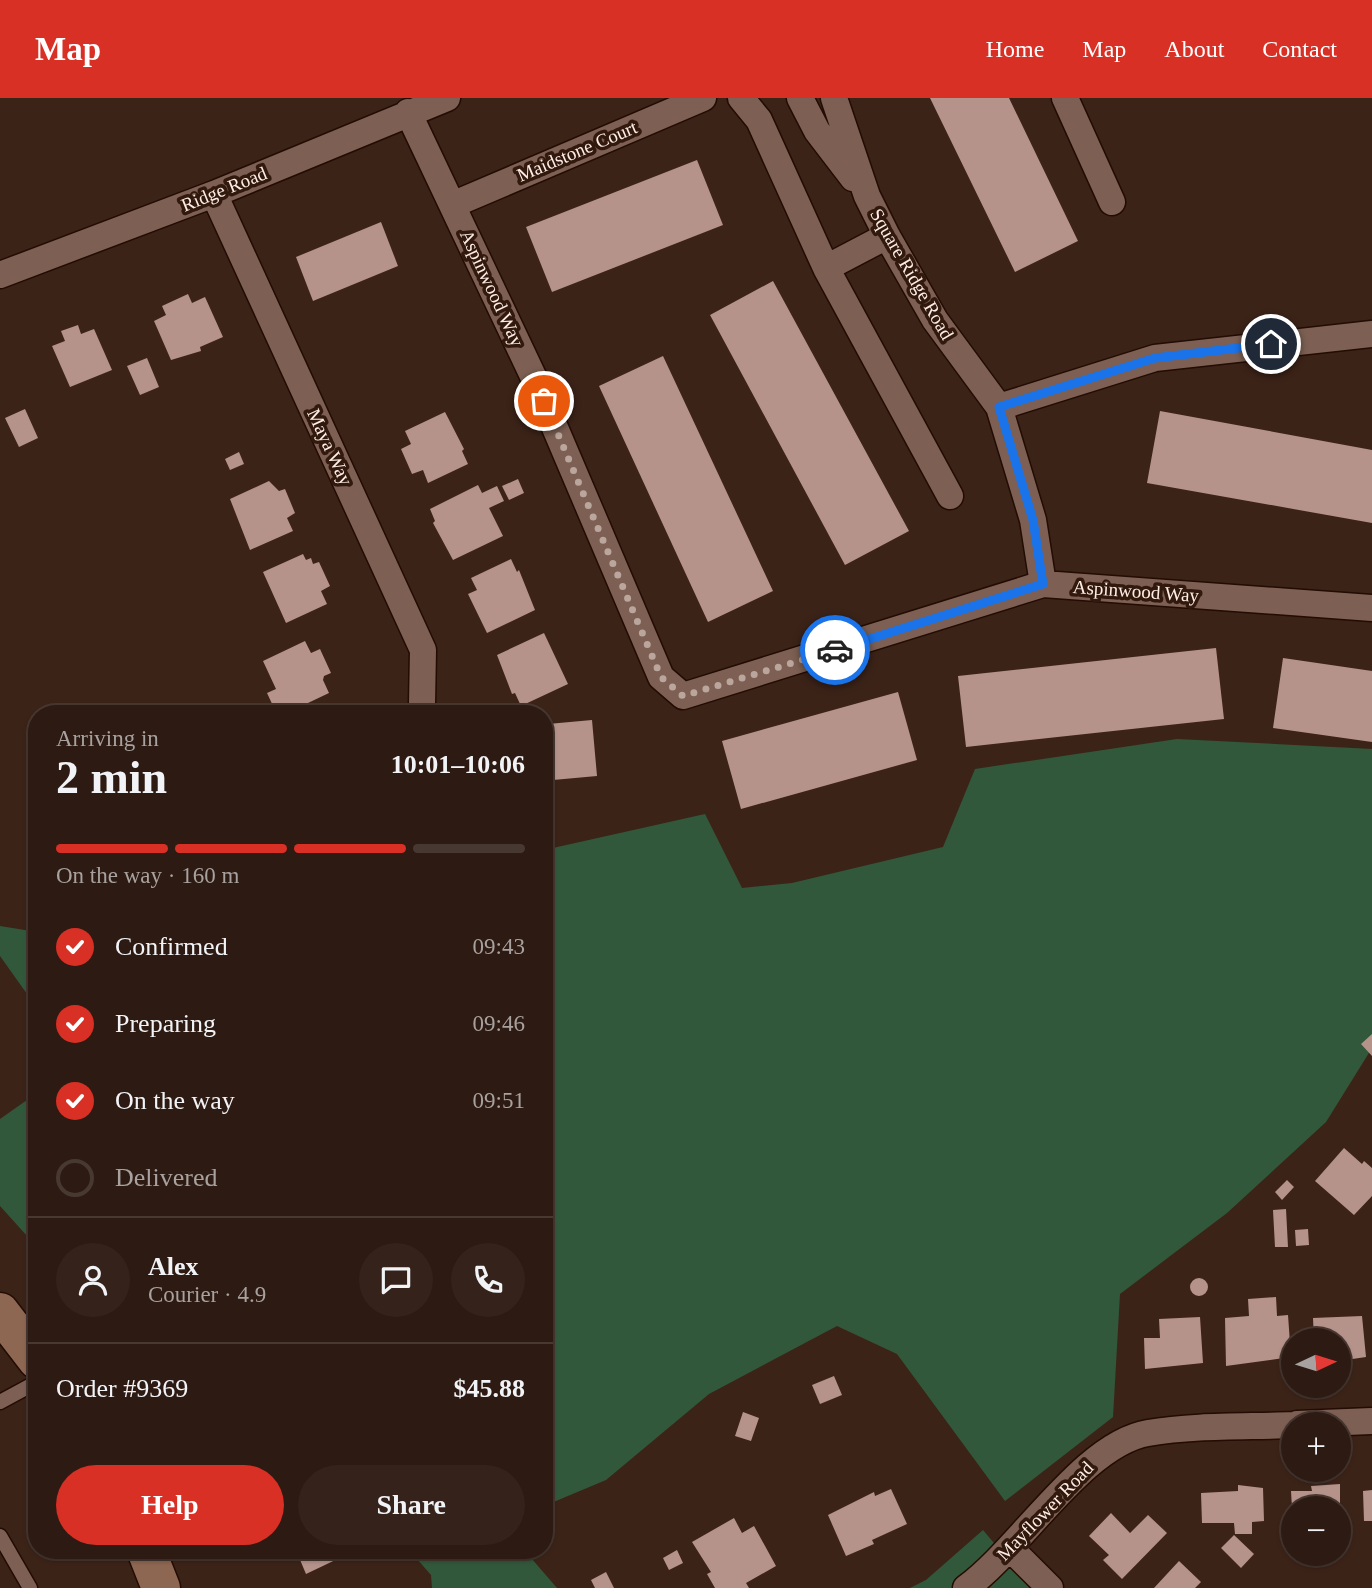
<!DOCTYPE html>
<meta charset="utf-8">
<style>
:root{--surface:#2d1a12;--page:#35231b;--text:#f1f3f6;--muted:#a7a19f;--line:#483832;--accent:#d93025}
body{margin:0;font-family:"Times New Roman",serif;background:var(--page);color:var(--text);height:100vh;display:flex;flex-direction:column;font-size:26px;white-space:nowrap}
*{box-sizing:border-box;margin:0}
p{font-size:23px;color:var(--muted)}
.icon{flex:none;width:38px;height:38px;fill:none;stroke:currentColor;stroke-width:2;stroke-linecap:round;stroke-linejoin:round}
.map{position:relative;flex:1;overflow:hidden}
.details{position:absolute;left:28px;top:607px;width:525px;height:854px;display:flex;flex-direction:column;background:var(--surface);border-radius:28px;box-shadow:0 2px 5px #0004,0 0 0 2px var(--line)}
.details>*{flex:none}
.needle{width:46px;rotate:86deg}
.tools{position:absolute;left:1281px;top:1230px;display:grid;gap:14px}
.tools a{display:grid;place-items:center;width:70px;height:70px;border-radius:50%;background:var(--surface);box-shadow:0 2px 5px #0004,0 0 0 2px var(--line);font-size:35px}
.pin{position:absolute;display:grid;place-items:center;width:60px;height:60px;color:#fff;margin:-30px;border:4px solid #fff;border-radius:50%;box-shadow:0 2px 7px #0007}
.courier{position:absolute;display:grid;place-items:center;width:70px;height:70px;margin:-35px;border:5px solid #1a73e8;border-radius:50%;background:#fff;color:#222;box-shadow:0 2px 9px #0007}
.summary em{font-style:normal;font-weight:700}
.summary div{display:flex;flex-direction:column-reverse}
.summary{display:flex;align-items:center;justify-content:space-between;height:119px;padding:0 28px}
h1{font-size:46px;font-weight:700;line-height:52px}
.bar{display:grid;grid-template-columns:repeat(4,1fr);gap:10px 7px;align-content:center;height:84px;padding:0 28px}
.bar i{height:9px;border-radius:5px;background:var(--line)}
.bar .selected{background:var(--accent)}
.bar p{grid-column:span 4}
.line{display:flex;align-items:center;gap:18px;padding:0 28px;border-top:2px solid var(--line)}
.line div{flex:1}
.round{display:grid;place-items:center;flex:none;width:74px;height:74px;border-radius:37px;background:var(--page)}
ol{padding:0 28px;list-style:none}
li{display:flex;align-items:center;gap:21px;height:77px}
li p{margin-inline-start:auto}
li .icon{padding:7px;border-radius:50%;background:var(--accent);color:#fff;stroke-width:4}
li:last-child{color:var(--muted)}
li i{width:38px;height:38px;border:4px solid var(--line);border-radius:50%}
.cta{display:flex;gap:14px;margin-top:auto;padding:14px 28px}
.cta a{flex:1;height:80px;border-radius:42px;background:var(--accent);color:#fff;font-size:28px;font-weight:700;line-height:80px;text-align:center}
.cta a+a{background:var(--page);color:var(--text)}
header{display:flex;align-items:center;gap:42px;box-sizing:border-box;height:98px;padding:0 35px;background:var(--accent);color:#fff}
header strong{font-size:33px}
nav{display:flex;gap:38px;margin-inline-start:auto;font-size:24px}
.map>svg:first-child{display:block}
</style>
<header>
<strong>Map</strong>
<nav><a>Home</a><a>Map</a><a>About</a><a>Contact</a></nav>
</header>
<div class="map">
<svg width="1372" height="1490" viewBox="0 0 1372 1490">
<rect width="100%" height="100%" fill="#3c2318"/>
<!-- green -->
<path fill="#32583b" d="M1177,641L1372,651V950L1326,1024L1227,1115L1120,1196L1113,1319L1005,1403L897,1256L837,1228L709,1296L606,1382L544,1408V752L705,716L742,790L792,785L943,749L975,671Z
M0,828L37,834V910L0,858Z
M37,995V1149L0,1108V1021Z
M983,1432L1032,1490H910L926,1482Z
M410,1453H525L557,1490H432L431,1477Z"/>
<!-- building -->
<path fill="#b5938b" d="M930,0H1009L1078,143L1015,174Z
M697,62L723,127L552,194L526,129Z
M381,124L398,168L313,203L296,159Z
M773,183L909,433L845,467L710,217Z
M188,196L192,205L205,199L223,239L200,249L201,253L171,262L154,223L166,217L162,208Z
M78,227L81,236L94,231L112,272L70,289L52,248L65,243L61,233Z
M663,258L773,493L708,524L599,288Z
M147,260L159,289L140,297L127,268Z
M25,311L38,340L19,349L5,320Z
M1160,313L1372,352V425L1147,385Z
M445,314L464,351L462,353L468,366L428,385L423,372L412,376L401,351L411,346L405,333Z
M239,354L244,366L230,372L225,361Z
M518,381L524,395L509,402L502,388Z
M269,383L279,393L285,391L295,415L287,420L293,433L250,452L230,401Z
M478,387L482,395L497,388L504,403L489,410L503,438L453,462L433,425L435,423L430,411Z
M303,456L306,462L311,460L313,466L319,464L330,488L321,493L327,506L286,525L263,474Z
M511,461L517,474L519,472L535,512L487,535L468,496L477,492L471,480Z
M544,535L568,586L521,608L515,595L512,596L497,557Z
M305,543L311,555L320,551L331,575L324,578L323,582L329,595L289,614L284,605L274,610L267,595L276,591L263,563Z
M1216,550L1224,621L966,649L958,578Z
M1283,560L1372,573V644L1273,630Z
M898,594L917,662L741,711L722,643Z
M592,622L597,678L553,682L552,668H544V640H549L548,626Z
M1372,936V958L1361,946Z
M1344,1050L1362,1066L1364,1063L1372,1070V1098L1354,1117L1315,1083Z
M1287,1082L1294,1089L1282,1102L1275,1094Z
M1286,1111L1288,1149H1275L1273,1112Z
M1308,1131L1309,1147L1296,1148L1295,1132Z
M1190 1189a9 9 0 1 1 18 0a9 9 0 1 1-18 0Z
M1276,1199L1277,1218L1288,1217L1291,1259L1226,1268L1225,1220L1249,1218L1248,1201Z
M1362,1218L1366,1259L1339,1263V1242H1314L1313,1220Z
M1200,1219L1203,1265L1145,1271L1144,1240H1160L1159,1221Z
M834,1278L842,1297L820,1306L812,1287Z
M743,1314L759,1320L751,1343L735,1338Z
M1340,1386V1410H1292L1291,1393H1312L1311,1388Z
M1238,1387L1263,1390L1264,1423L1252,1424V1436H1235L1234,1425H1202L1201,1395L1238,1393Z
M891,1391L907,1426L872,1442L874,1446L846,1458L828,1417L874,1394L875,1398Z
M1372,1392V1423H1364L1363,1393Z
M1111,1415L1130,1435L1148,1417L1167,1435L1122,1481L1103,1462L1109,1457L1089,1438Z
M734,1420L742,1435L754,1428L776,1468L746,1485L749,1490H715L707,1476L711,1474L692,1444Z
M1234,1437L1254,1456L1241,1470L1221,1450Z
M284,1452H346L348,1456L306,1476L298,1457L287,1458Z
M677,1452L683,1465L669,1472L663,1460Z
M1179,1463L1201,1484L1195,1490H1154Z
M606,1474L614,1490H595L591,1482Z"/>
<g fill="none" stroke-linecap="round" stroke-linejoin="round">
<defs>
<path id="service" d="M0,1304L37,1284
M0,1438L30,1490"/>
<path id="minor" d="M741,0L759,22L826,170L950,398
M800,0L817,33L853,80
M834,0L867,98L887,138L935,222L999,309L1033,422L1043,486
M1065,0L1112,104
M408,14L533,278L661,579L683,598L1043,486L1372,510
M214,96L423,552L422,606
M452,107L703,0
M826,170L887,138
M0,177L214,96L447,0
M999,309L1155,260L1372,236
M1297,1326L1372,1323
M1010,1450L1050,1490
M966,1490C1021,1450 1083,1346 1148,1335C1195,1327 1246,1329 1293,1327"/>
<path id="secondary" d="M0,1214L37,1262
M146,1452L161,1490"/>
</defs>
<!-- service casing -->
<use href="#service" stroke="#220c03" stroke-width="17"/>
<!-- minor casing -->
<use href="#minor" stroke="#220c03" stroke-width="29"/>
<!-- secondary casing -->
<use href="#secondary" stroke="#220c03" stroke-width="41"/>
<!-- service -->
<use href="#service" stroke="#7d6053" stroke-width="14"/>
<!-- minor -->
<use href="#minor" stroke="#7d6053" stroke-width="26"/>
<!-- secondary -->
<use href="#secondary" stroke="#8d6752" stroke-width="38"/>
</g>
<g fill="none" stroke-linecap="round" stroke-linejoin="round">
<!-- done -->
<path stroke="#baa69d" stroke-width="7" stroke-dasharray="0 12.6" d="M544,303L661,579L683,598L835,552"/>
<!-- route -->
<path stroke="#1a73e8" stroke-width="9" d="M835,552L1043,486L1033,422L999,309L1155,260L1271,246"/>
</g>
<g text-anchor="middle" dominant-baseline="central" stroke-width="7" stroke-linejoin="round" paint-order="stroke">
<!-- street labels -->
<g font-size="19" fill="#feede5" stroke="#32190e">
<text transform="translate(577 53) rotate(-23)">Maidstone Court</text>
<text transform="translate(224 91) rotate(-22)">Ridge Road</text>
<text transform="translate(912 176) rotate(60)">Square Ridge Road</text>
<text transform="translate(492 190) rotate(65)">Aspinwood Way</text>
<text transform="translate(330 349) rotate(65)">Maya Way</text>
<text transform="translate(1136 493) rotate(4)">Aspinwood Way</text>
<text transform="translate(1045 1413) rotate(-46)">Mayflower Road</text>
</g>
</g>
</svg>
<div class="tools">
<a><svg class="needle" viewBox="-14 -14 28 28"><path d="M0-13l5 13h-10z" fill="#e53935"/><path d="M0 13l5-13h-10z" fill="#a7a19f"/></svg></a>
<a>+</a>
<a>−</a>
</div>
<div class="pin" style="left:544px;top:303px;background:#ea580c"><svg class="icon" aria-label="bag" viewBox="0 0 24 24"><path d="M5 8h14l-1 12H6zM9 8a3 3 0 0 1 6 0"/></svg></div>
<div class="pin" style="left:1271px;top:246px;background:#1f2937"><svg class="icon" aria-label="home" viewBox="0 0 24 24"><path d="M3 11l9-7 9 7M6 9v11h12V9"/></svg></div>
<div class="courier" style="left:835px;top:552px"><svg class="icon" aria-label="car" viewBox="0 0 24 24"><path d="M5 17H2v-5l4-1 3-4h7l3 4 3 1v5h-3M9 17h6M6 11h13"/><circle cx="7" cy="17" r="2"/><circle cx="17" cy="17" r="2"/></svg></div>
<section class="details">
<div class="summary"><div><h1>2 min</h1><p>Arriving in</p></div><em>10:01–10:06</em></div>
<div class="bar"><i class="selected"></i><i class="selected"></i><i class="selected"></i><i></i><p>On the way · 160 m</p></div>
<ol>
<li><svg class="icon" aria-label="check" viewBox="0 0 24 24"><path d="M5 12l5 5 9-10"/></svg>Confirmed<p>09:43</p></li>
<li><svg class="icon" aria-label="check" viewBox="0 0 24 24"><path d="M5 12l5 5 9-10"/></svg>Preparing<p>09:46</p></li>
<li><svg class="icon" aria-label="check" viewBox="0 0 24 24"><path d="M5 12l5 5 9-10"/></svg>On the way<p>09:51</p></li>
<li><i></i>Delivered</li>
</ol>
<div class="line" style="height:126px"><a class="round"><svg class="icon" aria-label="person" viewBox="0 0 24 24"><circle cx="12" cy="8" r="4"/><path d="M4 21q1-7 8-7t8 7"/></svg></a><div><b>Alex</b><p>Courier · 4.9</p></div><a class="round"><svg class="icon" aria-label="chat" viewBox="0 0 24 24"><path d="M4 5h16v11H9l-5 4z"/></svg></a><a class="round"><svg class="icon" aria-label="phone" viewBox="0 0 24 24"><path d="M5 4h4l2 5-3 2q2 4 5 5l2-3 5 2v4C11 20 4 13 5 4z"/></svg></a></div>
<div class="line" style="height:91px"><div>Order #9369</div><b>$45.88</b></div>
<div class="cta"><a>Help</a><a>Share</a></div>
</section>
</div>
